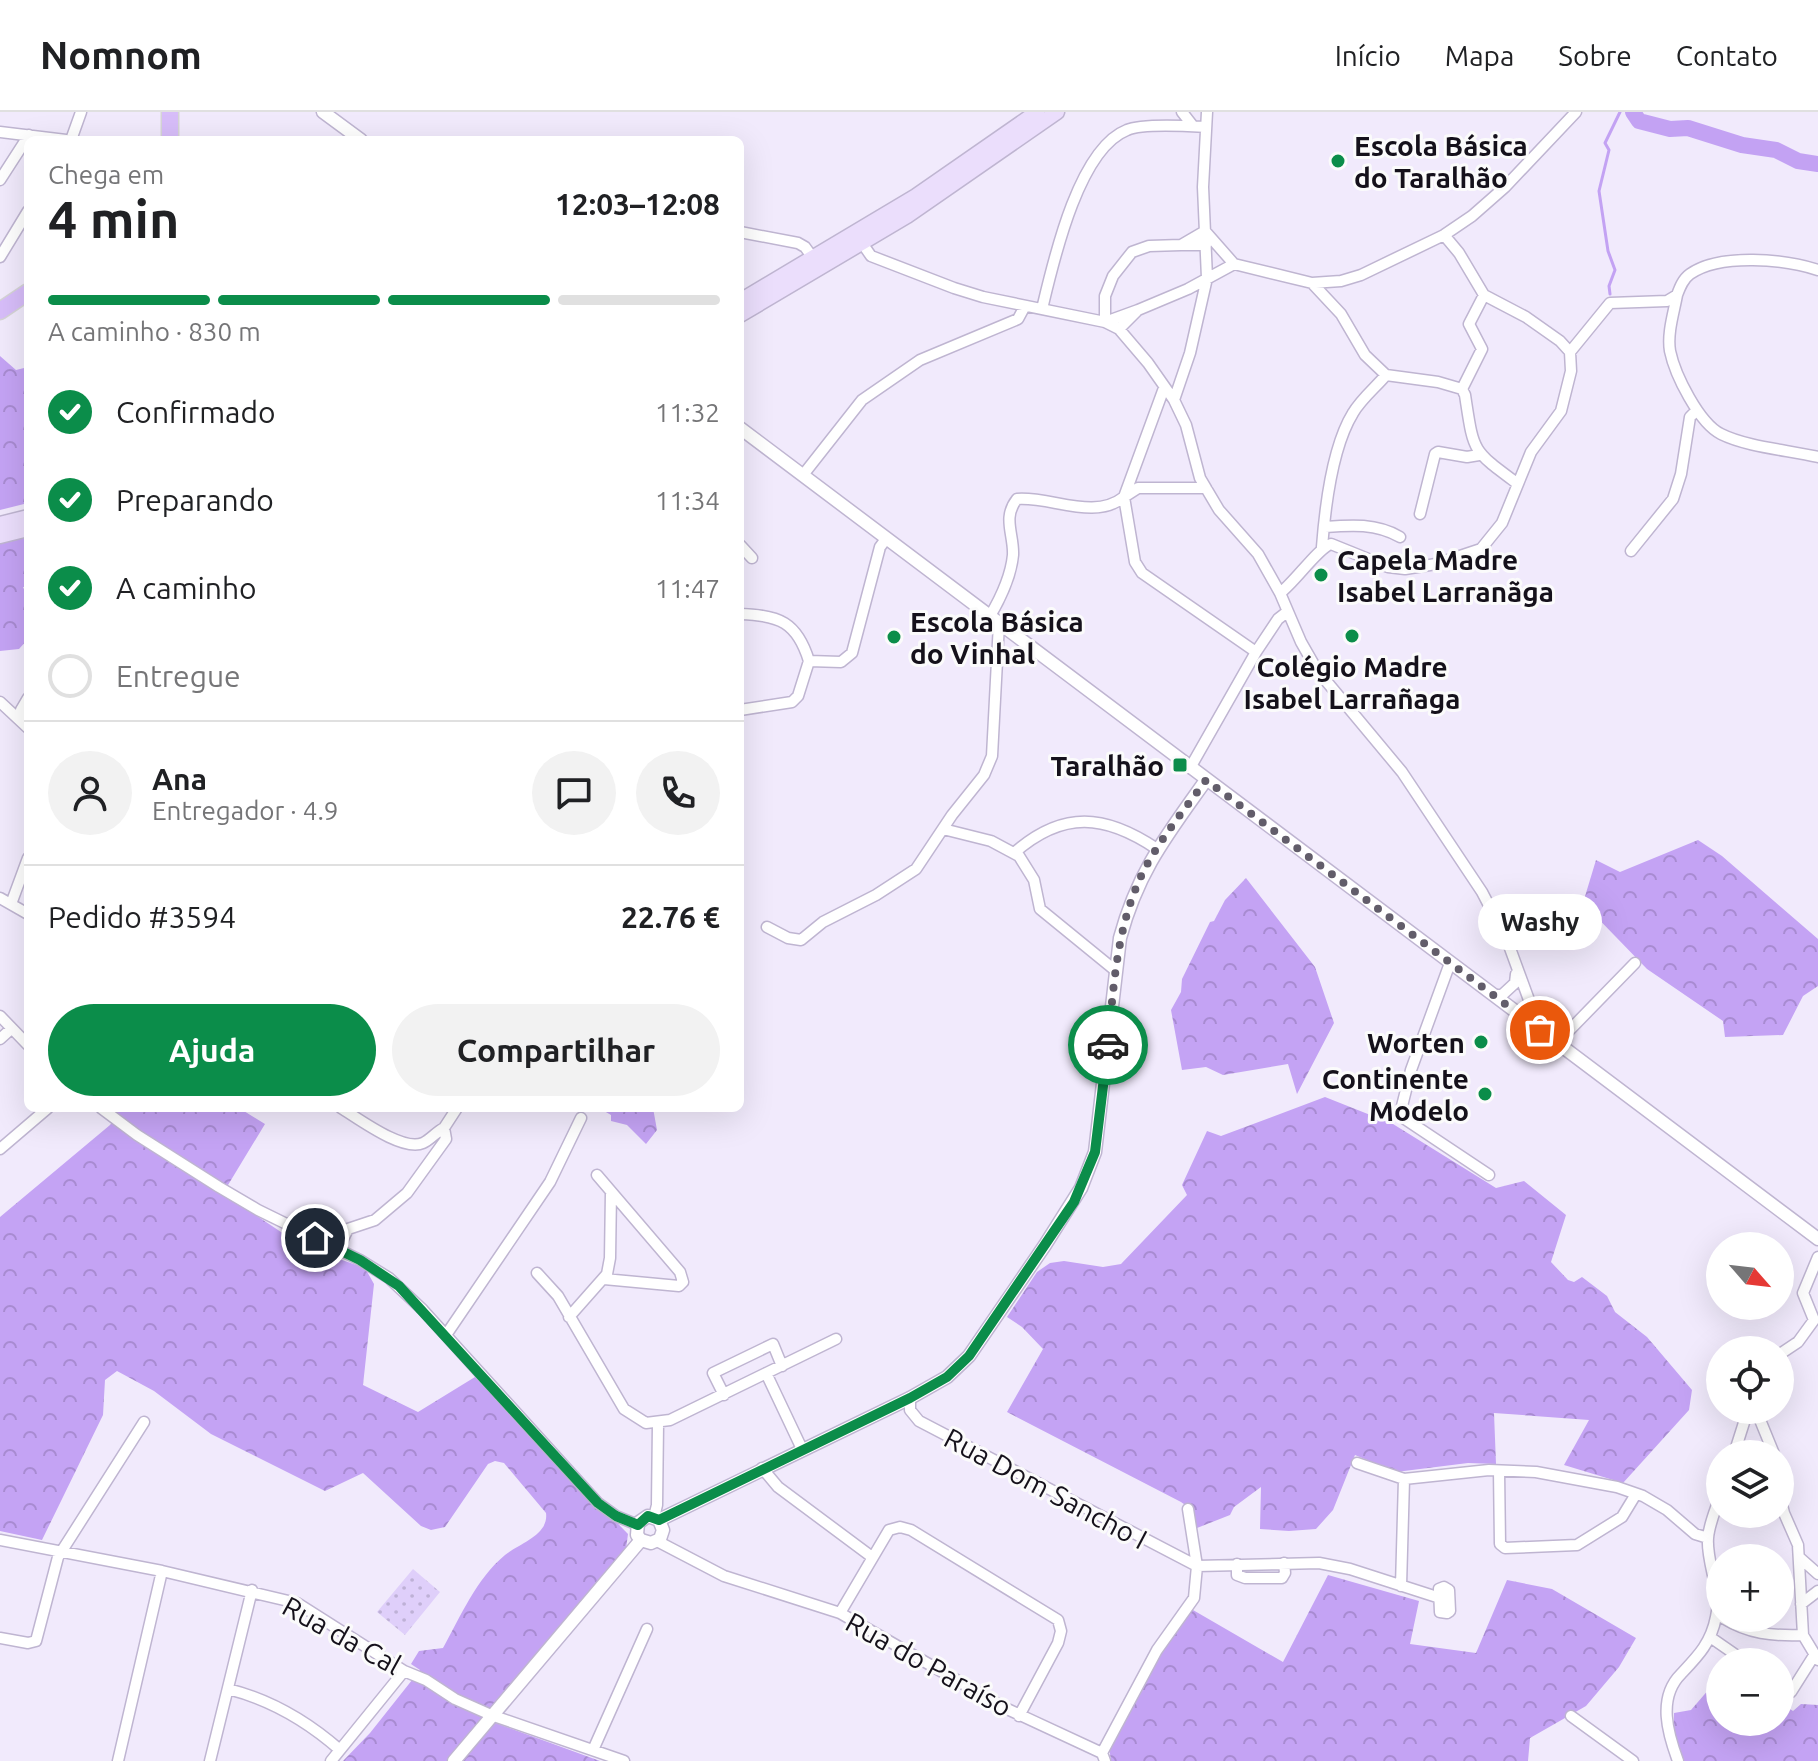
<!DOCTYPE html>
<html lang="pt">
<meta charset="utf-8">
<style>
:root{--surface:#fff;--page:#f2f2f2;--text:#202124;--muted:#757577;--line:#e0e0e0;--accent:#0b8d4a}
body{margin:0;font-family:Ubuntu,sans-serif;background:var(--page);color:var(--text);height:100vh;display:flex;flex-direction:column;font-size:30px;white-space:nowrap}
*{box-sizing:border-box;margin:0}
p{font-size:26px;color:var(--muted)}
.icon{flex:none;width:44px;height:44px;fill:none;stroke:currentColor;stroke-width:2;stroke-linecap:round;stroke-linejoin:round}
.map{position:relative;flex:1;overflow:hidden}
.drawer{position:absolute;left:24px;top:24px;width:720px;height:976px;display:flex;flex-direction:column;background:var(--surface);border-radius:12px;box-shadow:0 8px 32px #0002}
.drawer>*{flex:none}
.needle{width:52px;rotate:118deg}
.fabs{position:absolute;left:1706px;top:1120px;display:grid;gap:16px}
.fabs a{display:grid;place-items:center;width:88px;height:88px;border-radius:50%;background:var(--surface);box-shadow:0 8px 32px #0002;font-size:40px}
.pin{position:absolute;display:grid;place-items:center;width:68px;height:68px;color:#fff;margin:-34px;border:4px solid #fff;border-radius:50%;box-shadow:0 2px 8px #0007}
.courier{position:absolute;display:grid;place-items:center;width:80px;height:80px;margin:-40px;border:6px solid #0b8d4a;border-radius:50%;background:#fff;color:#222;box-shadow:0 2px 10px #0007}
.bubble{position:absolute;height:56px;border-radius:28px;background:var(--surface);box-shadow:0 8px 32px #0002;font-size:26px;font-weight:600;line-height:56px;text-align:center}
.summary em{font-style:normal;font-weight:600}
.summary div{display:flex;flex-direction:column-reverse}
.summary{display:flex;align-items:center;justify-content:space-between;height:136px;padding:0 24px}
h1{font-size:52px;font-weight:600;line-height:60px}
.bar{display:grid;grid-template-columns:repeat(4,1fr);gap:12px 8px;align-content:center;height:96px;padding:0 24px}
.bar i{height:10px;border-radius:6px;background:var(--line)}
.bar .on{background:var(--accent)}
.bar p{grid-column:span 4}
.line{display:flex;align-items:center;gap:20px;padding:0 24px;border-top:2px solid var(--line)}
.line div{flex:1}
.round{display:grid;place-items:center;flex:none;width:84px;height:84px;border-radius:42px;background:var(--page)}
ol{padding:0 24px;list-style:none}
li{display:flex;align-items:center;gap:24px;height:88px}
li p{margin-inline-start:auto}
li .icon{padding:8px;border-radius:50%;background:var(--accent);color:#fff;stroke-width:4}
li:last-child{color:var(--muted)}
li i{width:44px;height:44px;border:4px solid var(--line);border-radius:50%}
.action{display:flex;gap:16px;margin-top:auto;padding:16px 24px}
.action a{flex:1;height:92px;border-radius:48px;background:var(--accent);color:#fff;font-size:32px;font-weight:600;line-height:92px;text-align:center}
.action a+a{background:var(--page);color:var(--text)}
header{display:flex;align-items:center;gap:48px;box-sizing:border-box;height:112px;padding:0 40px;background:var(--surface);border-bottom:2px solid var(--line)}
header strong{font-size:38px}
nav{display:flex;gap:44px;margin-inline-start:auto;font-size:28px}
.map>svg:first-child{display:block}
</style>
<header>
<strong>Nomnom</strong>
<nav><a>Início</a><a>Mapa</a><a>Sobre</a><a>Contato</a></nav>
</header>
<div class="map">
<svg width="1818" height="1649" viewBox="0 0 1818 1649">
<defs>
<pattern id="forest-crowns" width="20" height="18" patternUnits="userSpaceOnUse" patternTransform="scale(2)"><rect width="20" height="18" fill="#c4a3f4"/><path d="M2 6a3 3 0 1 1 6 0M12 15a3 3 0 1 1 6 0" fill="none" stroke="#a88bd1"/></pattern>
<pattern id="park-dots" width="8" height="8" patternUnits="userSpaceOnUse" patternTransform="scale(2)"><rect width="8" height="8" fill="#dfcffa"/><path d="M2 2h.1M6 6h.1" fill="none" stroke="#beb1d6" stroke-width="1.8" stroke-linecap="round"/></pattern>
</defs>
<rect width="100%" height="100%" fill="#f1eafc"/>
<!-- forest -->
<path fill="url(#forest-crowns)" d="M0,244L16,258L28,255V391L0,398Z
M28,425V475H23L28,486V527L19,537L0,539V432Z
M1698,728L1722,744L1818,827V874L1803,884L1783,923L1725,925L1723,909L1647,857L1583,791L1596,748L1620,760Z
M1246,766L1315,855L1334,911L1297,982L1288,952L1223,963L1206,955L1182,958L1171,898L1181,880L1182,867L1210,810L1214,809L1225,788Z
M1325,985L1393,1012L1496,1076L1524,1069L1566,1103L1551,1150L1568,1168L1574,1170L1582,1165L1607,1184L1615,1200L1647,1225L1692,1278L1689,1298L1623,1371L1564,1353L1589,1308L1494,1301L1496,1352L1468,1351L1396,1360L1355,1343L1333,1398L1316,1417L1289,1419L1260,1417L1261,1375L1234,1395L1230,1403L1197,1416L1191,1397L1181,1390L1007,1300L1043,1237L1022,1215L1007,1205L1037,1160L1050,1151L1064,1149L1103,1155L1121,1152L1187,1083L1182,1073L1207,1019L1221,1024Z
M109,996H239L265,1012L228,1073L233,1088L302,1134L365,1156L374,1172L363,1273L418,1300L475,1265L628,1422L626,1437L493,1610L600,1649H343L370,1621L420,1558L411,1552L419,1539L443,1536C461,1504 476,1467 505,1443C520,1431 549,1423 546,1401L504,1351L495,1349L488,1352L445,1415L431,1418L421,1414L363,1361L325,1379L211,1322L154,1279L117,1259L105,1268L103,1303L42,1428L0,1419V1105L110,1013L117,1003Z
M599,996H653L657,1018L646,1032L627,1013L611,1009V1003Z
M1328,1463L1419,1489L1410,1532L1476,1541L1507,1468L1552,1477L1636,1526L1619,1555L1586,1594L1530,1626L1528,1649H1111L1109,1635L1174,1516L1193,1498L1283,1550Z
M1719,1571L1720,1610H1759L1771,1615L1775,1610H1780V1604L1787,1595L1793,1599L1801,1592L1818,1593V1649H1682L1674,1624V1601L1691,1598L1710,1576Z"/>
<!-- park -->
<path fill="url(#park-dots)" d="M413,1457L440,1480L405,1523L377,1500Z"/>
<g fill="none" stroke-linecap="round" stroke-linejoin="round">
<!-- stream -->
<path stroke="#c3a2f3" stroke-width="3" d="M1610,182L1609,174L1615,158L1608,139L1599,79L1609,38L1605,31L1620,0"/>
<!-- river -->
<path stroke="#c3a2f3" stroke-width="16" d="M1633,0L1639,9L1670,17L1688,16L1742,33L1776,38L1798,49L1818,52"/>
<defs>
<path id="minor" d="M1182,0L1193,14
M0,20L66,28
M71,28L81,0
M0,68L29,23
M1205,119L1181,133H1206
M1205,119L1234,152
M740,120L798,131L805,135L813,146
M1444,123L1459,141L1484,183L1526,205L1560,229L1570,240
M862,131L871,144L954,176L983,185L1105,210L1119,217L1148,251L1174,288L1186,313L1200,366L1219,398L1258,442L1280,481L1301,530L1317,558L1402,660L1482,780L1507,828L1540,918
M0,145L28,99
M1234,152L1312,171L1341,169L1361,163L1444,123L1472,104L1505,75L1576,0
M1312,171L1341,202L1365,243L1386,263L1438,270L1462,277L1465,283C1474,341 1471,337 1518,372
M1677,183C1674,200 1667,221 1670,239C1675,263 1699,311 1721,322C1747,335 1788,338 1818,345
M1042,197C1053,151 1078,37 1127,18C1142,11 1188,14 1206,15
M1138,198L1188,177L1234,152
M1119,217L1138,198L1105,210V184L1113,164L1132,140L1149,134L1181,133
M1462,277L1482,237L1469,212L1484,183
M1174,288L1190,241L1207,166L1203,75L1207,0
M803,363L862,288L920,248L1018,207L1025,194
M1206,376H1138L1124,385L1135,450L1142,461L1256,540
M1420,402L1435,342L1438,340L1467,345L1479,343
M1324,415C1351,413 1376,411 1400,425
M740,433L752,446
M1322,435C1325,396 1332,335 1353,301C1361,287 1376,275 1386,263
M1631,439L1673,387L1681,362L1690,305L1696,299
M1280,481C1295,470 1318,436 1331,432L1388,455L1405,457L1436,452L1481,437L1502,411L1531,340L1561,299L1571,259L1570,240L1610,191L1667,189L1677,183C1680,175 1683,167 1690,162C1720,141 1785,147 1818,158
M740,502C779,503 797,510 809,549
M990,504C1000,487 1011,464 1013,443C1014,422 1002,406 1017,387C1051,384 1094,409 1124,385L1164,276
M809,549L841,550L852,541L880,435L886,427
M0,590L28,616
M740,598L792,590L798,584L809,549
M22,610L21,598L28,586
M1190,656L1256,540L1278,507L1287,500
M943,717L991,729L1019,744L1034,768L1040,797L1116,859
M1014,741C1063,698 1105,702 1157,737
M0,786L28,802
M11,792L28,746
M767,815L788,826L801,828L823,810L876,783L916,757L952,703L984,663L992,644L999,511
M1450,851L1411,958L1402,994L1405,1007L1489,1063
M1493,883H1502L1515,871L1516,862
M0,904L28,933
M0,927L11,917
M1557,931L1635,851
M101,996L137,1023L219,1075L258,1098L360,1148L389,1166L423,1198L598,1391L616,1404L638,1413
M444,1016L457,996
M0,1037L48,996
M597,1063L680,1160L683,1170L679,1174L604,1167
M338,1137L348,1117L375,1108L407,1081L446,1027L444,1016C436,1020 430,1028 423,1031C403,1040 359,1007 341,996
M537,1161L558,1184L624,1297L646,1311L670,1308L836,1227
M569,1205L607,1162L610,1146L611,1080
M446,1223L550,1070L581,1006
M1780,1242L1798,1230L1814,1208L1803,1181L1818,1145
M766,1261L802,1337
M724,1283L713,1261L773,1232L782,1254
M910,1286V1298L919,1309L1197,1454L1319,1451L1350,1457L1440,1486
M1756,1298L1774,1342
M1734,1342L1748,1298
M1357,1351L1404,1367L1489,1358L1536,1360L1617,1375L1643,1384L1667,1398L1695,1422L1708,1426
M1780,1354L1783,1368L1780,1381
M762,1356L778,1375L872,1445
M1499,1359L1500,1432L1505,1436L1577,1433L1622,1405L1636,1382
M1780,1385L1784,1401L1798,1433L1803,1523L1818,1548
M654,1405L657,1393L658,1312
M0,1428L162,1459L297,1491L404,1559L426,1568L455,1587L491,1603L624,1649
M657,1429L724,1464L840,1501L1005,1596L1102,1641L1105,1649
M1800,1446L1818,1462
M1237,1452V1463L1245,1466H1282L1285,1461L1284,1451
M1401,1474L1404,1367
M1444,1475L1449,1478L1450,1499L1447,1501L1440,1500L1439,1477Z
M1801,1492L1818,1479
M840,1501L889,1418L900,1415L911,1418L1058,1508L1061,1519L1058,1531L1019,1604
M1723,1506C1749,1522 1772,1524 1803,1523
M1710,1525L1746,1550
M0,1526L28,1531L36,1529L58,1445L144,1310
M228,1577C272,1588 307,1609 340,1638
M1780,1581L1791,1580L1815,1542
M1571,1604L1633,1649
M593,1638L647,1517
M1102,1641L1157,1538L1194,1486L1197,1454L1188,1397
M118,1649L162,1459
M210,1649L252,1478
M331,1649L404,1559
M1678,1649C1668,1622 1657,1586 1681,1562C1698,1544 1711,1531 1716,1505C1722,1480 1706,1451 1708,1426C1709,1412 1716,1397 1720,1384"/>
<path id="tertiary" d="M323,0L361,28
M740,316L1818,1127
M659,1408L910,1286L947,1265L969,1244L1045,1133L1081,1076L1095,1040L1120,826C1138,759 1167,723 1206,668
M641,1428L637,1423L638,1411L648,1404L659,1408
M641,1428L651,1431L660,1427L663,1418L659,1408
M454,1649L641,1428"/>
<path id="secondary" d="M740,189L916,84L1037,0
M740,203L907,104L1057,0
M0,412L28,405
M0,424L28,417"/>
<path id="primary" d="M170,28V0
M0,199L28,180"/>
</defs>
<!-- minor casing -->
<use href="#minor" stroke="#bfb5d1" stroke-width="13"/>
<!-- tertiary casing -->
<use href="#tertiary" stroke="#bfb5d1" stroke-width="15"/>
<!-- secondary casing -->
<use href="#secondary" stroke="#bfb5d1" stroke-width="17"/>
<!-- primary casing -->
<use href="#primary" stroke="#d5d4d6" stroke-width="19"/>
<!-- minor -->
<use href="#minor" stroke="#fff" stroke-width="10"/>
<!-- tertiary -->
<use href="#tertiary" stroke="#fff" stroke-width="12"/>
<!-- secondary -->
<use href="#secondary" stroke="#ebdefc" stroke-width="14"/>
<!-- primary -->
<use href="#primary" stroke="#d7bdf9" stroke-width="16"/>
</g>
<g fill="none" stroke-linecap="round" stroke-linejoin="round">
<!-- done -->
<path stroke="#625d6a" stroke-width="8" stroke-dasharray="0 14.4" d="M1108,933C1114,870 1117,805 1149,749C1166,720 1187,694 1206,668L1540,918"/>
<!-- route -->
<path stroke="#0b8d4a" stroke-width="10" d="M315,1126L360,1148L399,1174L598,1391L616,1404L638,1413L648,1404L659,1408L910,1286L947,1265L969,1244L1074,1090L1095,1040L1108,933"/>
</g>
<!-- markers -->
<g fill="#0b8d4a" stroke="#fbfbfb" stroke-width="3">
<circle cx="1338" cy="49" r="8"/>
<circle cx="1321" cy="463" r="8"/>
<circle cx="1352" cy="524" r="8"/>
<circle cx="894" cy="525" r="8"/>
<rect x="1172" y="645" width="16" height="16" rx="4"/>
<circle cx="1481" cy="930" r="8"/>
<circle cx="1485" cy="982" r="8"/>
</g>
<g text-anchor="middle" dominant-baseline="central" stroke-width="6" stroke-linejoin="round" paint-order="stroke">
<!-- poi labels -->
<g font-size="28" font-weight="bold" fill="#15111b" stroke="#fbfbfb" text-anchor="start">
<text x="1354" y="33">Escola Básica<tspan x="1354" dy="32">do Taralhão</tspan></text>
<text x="1337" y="447">Capela Madre<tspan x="1337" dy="32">Isabel Larranãga</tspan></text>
<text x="910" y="509">Escola Básica<tspan x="910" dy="32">do Vinhal</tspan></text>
<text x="1352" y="554" text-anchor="middle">Colégio Madre<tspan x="1352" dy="32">Isabel Larrañaga</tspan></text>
<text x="1164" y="653" text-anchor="end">Taralhão</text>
<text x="1465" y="930" text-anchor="end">Worten</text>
<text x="1469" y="966" text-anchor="end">Continente<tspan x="1469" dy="32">Modelo</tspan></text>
</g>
<!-- street labels -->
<g font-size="28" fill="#15111b" stroke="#fbfbfb">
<text transform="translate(1046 1376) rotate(28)">Rua Dom Sancho I</text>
<text transform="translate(342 1523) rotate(29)">Rua da Cal</text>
<text transform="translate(929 1552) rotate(29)">Rua do Paraíso</text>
</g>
</g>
</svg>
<div class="fabs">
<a><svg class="needle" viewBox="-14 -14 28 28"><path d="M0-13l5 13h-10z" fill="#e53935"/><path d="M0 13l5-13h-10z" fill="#757577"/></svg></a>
<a><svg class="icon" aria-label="locate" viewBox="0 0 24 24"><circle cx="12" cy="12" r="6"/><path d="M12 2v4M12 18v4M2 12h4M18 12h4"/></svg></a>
<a><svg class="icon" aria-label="layers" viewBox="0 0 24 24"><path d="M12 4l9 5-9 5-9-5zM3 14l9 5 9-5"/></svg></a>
<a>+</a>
<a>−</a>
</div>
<div class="pin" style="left:1540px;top:918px;background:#ea580c"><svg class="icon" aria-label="bag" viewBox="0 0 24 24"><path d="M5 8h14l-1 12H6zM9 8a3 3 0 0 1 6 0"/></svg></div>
<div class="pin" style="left:315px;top:1126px;background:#1f2937"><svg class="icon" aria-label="home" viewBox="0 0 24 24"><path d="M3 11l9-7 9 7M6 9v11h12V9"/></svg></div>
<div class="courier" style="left:1108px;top:933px"><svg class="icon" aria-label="car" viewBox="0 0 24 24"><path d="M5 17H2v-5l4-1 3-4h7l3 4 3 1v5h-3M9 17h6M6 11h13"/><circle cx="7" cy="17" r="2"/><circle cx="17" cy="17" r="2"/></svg></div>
<div class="bubble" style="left:1478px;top:782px;width:124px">Washy</div>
<section class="drawer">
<div class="summary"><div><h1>4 min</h1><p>Chega em</p></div><em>12:03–12:08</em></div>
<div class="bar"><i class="on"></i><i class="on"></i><i class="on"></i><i></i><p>A caminho · 830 m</p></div>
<ol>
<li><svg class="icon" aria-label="check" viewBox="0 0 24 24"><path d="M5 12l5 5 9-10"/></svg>Confirmado<p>11:32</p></li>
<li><svg class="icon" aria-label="check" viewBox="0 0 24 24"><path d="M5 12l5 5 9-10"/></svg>Preparando<p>11:34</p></li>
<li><svg class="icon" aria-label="check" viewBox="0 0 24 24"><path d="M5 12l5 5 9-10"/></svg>A caminho<p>11:47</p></li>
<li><i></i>Entregue</li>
</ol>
<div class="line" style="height:144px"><a class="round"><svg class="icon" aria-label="person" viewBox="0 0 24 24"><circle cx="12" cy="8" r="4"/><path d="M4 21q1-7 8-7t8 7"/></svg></a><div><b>Ana</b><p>Entregador · 4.9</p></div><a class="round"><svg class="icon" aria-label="chat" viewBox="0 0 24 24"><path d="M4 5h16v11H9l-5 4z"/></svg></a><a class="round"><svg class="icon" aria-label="phone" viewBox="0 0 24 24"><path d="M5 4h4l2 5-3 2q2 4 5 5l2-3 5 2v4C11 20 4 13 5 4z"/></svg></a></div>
<div class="line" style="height:104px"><div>Pedido #3594</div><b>22.76 €</b></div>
<div class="action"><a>Ajuda</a><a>Compartilhar</a></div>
</section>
</div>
